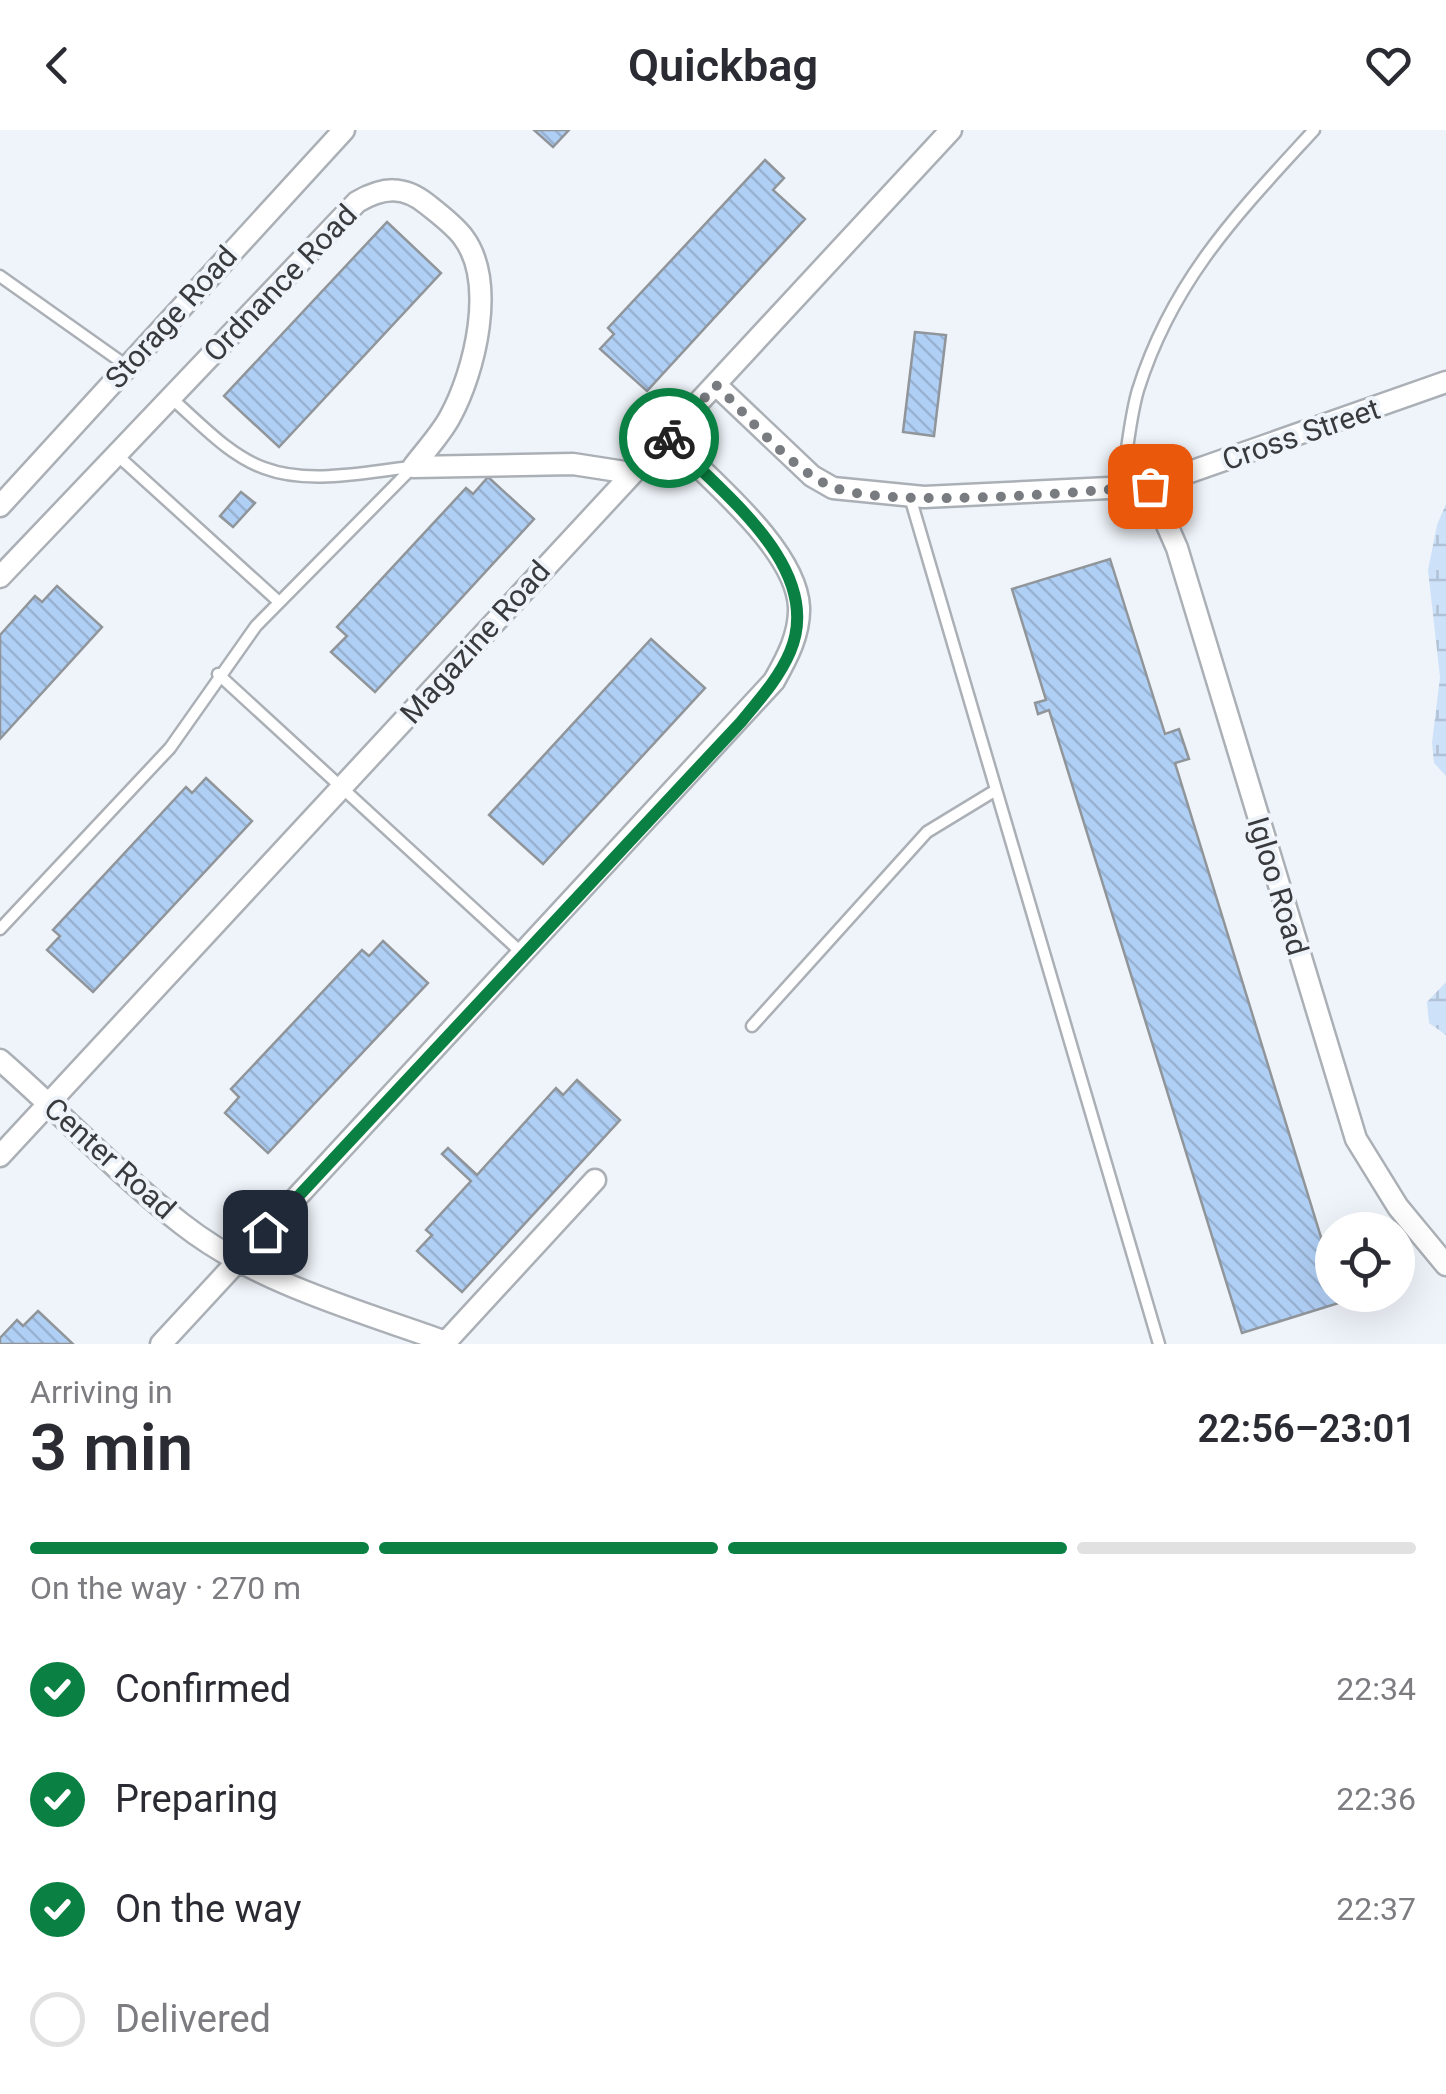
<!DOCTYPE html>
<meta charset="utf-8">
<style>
:root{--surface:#fff;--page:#f7f7f7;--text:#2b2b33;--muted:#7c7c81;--line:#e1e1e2;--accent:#0b8043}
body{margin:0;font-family:Roboto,sans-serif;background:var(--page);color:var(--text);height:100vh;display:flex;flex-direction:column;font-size:38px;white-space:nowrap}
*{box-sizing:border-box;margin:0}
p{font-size:32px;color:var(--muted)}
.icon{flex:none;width:55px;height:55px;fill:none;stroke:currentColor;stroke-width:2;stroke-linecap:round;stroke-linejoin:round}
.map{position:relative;height:1214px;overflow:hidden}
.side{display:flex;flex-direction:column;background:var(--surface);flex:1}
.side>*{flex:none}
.controls{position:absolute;left:1315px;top:1082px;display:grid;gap:20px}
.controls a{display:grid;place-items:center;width:100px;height:100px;border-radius:50%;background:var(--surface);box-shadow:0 10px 40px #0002;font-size:50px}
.pin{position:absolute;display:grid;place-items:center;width:85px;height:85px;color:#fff;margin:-42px;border-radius:20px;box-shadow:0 5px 15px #0006}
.courier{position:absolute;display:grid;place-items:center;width:100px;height:100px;margin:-50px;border:8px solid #0b8043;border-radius:50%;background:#fff;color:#222;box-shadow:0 2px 12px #0007}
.overview em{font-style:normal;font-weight:600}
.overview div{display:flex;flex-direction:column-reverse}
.overview{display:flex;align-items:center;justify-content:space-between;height:170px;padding:0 30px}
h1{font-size:65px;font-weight:600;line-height:75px}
.bar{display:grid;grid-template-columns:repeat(4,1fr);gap:15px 10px;align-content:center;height:120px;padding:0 30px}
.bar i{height:12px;border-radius:8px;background:var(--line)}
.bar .current{background:var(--accent)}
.bar p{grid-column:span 4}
ol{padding:0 30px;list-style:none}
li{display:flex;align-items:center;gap:30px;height:110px}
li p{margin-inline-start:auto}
li .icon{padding:10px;border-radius:50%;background:var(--accent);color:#fff;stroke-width:4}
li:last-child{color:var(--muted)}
li i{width:55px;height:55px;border:5px solid var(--line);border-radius:50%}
header{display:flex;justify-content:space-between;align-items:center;height:130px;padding:0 30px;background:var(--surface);font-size:45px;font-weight:600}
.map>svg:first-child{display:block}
</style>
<header><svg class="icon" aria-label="back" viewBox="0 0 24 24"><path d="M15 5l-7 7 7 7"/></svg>Quickbag<svg class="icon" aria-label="heart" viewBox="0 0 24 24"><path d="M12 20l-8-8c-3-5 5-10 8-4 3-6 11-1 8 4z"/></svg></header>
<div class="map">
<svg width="1446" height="1214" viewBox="0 0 1446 1214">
<defs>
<pattern id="wetland-marsh" width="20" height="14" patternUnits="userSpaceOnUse" patternTransform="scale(2.5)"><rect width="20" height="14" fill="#cde1f9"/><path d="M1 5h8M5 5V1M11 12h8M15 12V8" fill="none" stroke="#b1c2d6"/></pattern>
<pattern id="building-back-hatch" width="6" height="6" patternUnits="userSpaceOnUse" patternTransform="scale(2.5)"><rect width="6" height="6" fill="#b0cff5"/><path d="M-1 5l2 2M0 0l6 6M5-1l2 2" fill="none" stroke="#98b2d3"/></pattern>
</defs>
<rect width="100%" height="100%" fill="#eff4fa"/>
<!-- wetland -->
<path fill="url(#wetland-marsh)" d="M1446,374V646L1434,633L1432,613L1440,547L1428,440L1437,395Z
M1446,852V905L1429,893L1427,872Z"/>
<!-- building -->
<path fill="url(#building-back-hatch)" stroke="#90959a" stroke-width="2.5" d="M534,0H569L553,17Z
M765,30L784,48L773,60L805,89L647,261L600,219L614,204L608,198Z
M387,92L441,143L279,317L224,266Z
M915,202L946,205L934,306L903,302Z
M488,347L534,389L375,562L331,522L347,506L337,497L466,358L473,364Z
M241,362L255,373L233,397L220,386Z
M1110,429L1165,604L1179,599L1189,629L1175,633L1332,1143V1165H1339L1342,1172L1242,1203L1049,580L1038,584L1035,573L1046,570L1012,459Z
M57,456L102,497L0,609V505L35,466L42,472Z
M651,509L705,558L543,734L489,685Z
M206,648L252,691L93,862L47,820L60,806L53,800L186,657L192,663Z
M383,811L428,853L268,1023L225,983L239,967L231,959L362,820L369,826Z
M577,950L620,990L462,1162L417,1121L432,1105L426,1100L471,1051L442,1024L448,1018L477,1045L556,958L563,965Z
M38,1181L73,1214H0V1208L17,1190L23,1196Z"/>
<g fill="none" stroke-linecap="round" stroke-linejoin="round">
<defs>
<path id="service" d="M0,146L127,236
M170,267C199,292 228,325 264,338C309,355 365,342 412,337
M117,325L279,472
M1121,359C1127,326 1129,291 1138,260C1173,149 1238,83 1314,0
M910,367L1159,1214
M218,544L523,824
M0,799L170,618L256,496L413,337
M752,896L927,702L996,660"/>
<path id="minor" d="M716,255L812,346L833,358L924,367L1150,356L1446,252
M1150,356L1177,418L1356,1009L1398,1077L1446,1135
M0,376L344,0
M0,447L357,72C383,57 404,55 428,75C439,84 454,95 463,107C497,152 475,241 450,287C441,304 425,321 413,337L573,334L631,343
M0,930C61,983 118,1044 182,1094C257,1153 357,1180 446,1212
M0,1026L951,0
M161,1214L774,551C787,528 800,504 799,477C796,418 707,348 667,306
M444,1214L595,1050"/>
</defs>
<!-- service casing -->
<use href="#service" stroke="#abb0b6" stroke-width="15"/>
<!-- minor casing -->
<use href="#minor" stroke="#abb0b6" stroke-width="25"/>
<!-- service -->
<use href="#service" stroke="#fff" stroke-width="10"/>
<!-- minor -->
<use href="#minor" stroke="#fff" stroke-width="20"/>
</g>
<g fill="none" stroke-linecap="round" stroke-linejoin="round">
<!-- done -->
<path stroke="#787b7f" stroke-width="10" stroke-dasharray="0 18" d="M669,308L716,255C747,285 791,339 830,356C884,380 1084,362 1150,356"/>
<!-- route -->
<path stroke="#0b8043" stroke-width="12" d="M265,1102L741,592C759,570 779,548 790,522C826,438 720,362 669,308"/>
</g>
<g text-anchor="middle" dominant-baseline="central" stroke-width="8" stroke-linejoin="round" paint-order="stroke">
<!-- street labels -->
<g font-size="30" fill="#383a3d" stroke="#eff4fa">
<text transform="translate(280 153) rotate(-46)">Ordnance Road</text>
<text transform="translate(171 187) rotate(-48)">Storage Road</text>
<text transform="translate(1301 304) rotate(-19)">Cross Street</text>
<text transform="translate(475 512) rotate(-48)">Magazine Road</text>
<text transform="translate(1278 756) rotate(73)">Igloo Road</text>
<text transform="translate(110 1028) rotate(42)">Center Road</text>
</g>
</g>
</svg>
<div class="controls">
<a><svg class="icon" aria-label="locate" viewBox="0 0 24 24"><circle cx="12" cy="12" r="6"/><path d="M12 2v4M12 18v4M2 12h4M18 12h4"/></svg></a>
</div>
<div class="pin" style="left:1150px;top:356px;background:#ea580c"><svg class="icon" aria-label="bag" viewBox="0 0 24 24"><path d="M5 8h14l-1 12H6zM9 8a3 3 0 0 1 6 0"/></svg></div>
<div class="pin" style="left:265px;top:1102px;background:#1f2937"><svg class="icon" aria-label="home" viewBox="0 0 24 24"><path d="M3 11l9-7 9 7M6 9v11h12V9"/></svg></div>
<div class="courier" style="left:669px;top:308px"><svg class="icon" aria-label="bike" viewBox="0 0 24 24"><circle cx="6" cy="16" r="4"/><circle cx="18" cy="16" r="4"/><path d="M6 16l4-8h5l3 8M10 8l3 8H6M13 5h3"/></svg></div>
</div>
<section class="side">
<div class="overview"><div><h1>3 min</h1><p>Arriving in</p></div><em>22:56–23:01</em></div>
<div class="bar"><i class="current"></i><i class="current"></i><i class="current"></i><i></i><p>On the way · 270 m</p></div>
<ol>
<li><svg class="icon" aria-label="check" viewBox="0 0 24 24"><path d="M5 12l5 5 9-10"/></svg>Confirmed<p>22:34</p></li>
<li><svg class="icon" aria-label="check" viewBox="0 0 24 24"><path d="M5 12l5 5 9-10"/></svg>Preparing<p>22:36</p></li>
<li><svg class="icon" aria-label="check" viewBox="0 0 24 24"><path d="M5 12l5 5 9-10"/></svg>On the way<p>22:37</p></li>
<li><i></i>Delivered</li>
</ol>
</section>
